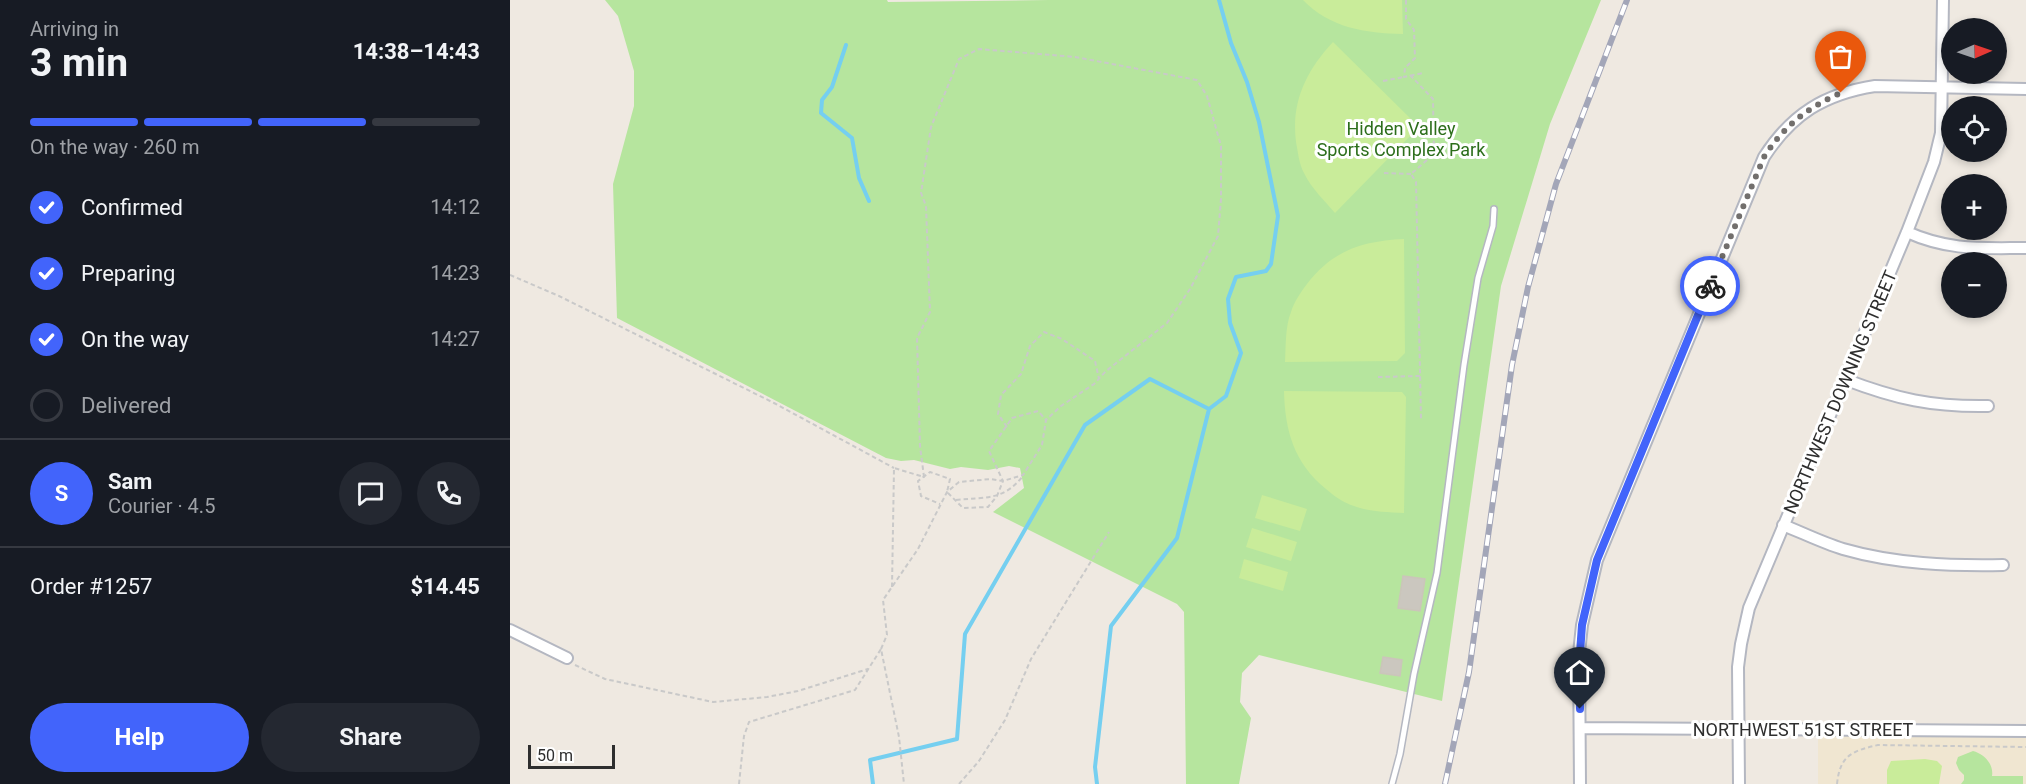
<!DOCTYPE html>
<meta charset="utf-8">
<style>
:root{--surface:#171b24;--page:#242831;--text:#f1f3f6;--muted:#9ea1a6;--line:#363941;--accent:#4264fb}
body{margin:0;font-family:Roboto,sans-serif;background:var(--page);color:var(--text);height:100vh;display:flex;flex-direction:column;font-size:22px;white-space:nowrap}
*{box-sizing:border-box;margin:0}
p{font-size:20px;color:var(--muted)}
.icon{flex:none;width:33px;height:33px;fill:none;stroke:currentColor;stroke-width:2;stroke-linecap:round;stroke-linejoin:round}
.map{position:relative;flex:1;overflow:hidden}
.details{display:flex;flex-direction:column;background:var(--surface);width:510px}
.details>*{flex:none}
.needle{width:39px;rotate:88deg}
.controls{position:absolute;left:1431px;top:18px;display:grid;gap:12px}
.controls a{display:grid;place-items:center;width:66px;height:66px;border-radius:50%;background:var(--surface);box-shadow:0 3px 9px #0003;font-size:30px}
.scale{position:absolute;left:18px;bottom:15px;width:87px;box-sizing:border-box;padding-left:6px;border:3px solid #2e2e2e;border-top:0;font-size:16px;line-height:21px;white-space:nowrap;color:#2e2e2e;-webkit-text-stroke:4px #fff;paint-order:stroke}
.pin{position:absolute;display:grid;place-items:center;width:51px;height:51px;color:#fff;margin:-62px -26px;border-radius:50% 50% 50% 0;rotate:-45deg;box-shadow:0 0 6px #0007}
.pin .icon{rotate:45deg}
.courier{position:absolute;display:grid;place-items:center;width:60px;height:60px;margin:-30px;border:4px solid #4264fb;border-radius:50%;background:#fff;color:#222;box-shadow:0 2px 8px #0007}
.head em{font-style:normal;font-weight:700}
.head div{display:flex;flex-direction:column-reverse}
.head{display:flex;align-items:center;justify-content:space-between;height:102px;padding:0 30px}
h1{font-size:39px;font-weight:700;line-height:45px}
.bar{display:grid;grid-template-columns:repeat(4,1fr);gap:9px 6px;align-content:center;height:72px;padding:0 30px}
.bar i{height:8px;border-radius:4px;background:var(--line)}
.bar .on{background:var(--accent)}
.bar p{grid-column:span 4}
.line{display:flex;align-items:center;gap:15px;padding:0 30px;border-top:2px solid var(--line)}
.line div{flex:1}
.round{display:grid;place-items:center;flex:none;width:63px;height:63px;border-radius:32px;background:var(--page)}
ol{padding:0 30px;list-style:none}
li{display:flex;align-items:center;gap:18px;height:66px}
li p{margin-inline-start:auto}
li .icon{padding:6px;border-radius:50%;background:var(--accent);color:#fff;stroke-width:4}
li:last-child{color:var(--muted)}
li i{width:33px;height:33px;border:3px solid var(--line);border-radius:50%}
.cta{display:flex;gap:12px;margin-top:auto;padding:12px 30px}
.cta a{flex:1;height:69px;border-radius:36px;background:var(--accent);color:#fff;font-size:24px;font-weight:700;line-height:69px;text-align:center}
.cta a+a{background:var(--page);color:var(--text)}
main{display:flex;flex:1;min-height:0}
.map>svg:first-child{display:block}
</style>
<main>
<section class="details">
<div class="head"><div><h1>3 min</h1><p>Arriving in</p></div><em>14:38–14:43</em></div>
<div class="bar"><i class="on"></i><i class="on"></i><i class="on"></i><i></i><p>On the way · 260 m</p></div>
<ol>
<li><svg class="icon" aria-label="check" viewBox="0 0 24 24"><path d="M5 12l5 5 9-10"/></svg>Confirmed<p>14:12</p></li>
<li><svg class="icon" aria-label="check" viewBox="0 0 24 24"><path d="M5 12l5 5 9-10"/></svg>Preparing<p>14:23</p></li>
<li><svg class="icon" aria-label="check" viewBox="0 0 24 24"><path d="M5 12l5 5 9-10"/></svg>On the way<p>14:27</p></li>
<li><i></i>Delivered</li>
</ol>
<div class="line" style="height:108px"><b class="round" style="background:var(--accent);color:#fff">S</b><div><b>Sam</b><p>Courier · 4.5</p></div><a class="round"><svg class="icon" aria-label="chat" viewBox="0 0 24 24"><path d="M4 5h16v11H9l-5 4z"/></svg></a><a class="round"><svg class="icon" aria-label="phone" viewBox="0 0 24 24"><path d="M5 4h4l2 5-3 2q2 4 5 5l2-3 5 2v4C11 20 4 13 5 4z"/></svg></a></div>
<div class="line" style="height:78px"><div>Order #1257</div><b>$14.45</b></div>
<div class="cta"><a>Help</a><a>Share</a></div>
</section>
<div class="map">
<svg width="1516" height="784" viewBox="0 0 1516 784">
<rect width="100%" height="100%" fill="#efe9e1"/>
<!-- education -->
<path fill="#f0e6d1" d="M1308,728L1516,731V784H1308Z"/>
<!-- green -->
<path fill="#b6e59e" d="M95,0H377L378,2L539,0H1091L1040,124L991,286L932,701L749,655L732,673L730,702L741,718L729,784H676L674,612L667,604L483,512L514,488L510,468L499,466L478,470L451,467L440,469L404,460L391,461L376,458L107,318L103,184L124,106V71L108,16Z
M1463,751C1474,754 1484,764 1482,776H1513V784H1451L1454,780V775L1449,770L1446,763L1448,757Z"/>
<!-- pitch -->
<path fill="#c9ec9a" d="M793,0H892L893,34C855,33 820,28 793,0Z
M823,42L904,122V132L825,213C815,201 801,188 794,173C789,164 788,152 786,142C781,102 796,71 823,42Z
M894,239L895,353L887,361L775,362C776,346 775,327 781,312C784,302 791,292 797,284C823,250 853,241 894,239Z
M774,391L892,392L896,397L894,513C877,512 859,512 844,506C834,503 824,496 816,489C784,463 775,431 774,391Z
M752,495L797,509L790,531L745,518Z
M742,528L787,542L781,561L736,547Z
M734,559L778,572L773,591L729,578Z
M1415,759L1427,761L1432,766L1429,784H1377V770L1381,761Z"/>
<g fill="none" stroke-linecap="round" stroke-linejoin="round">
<!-- stream -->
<path stroke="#75cff0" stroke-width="4" d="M336,45L322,87L312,100L311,113L342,138L349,178L359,201
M363,784L360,760L447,739L455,634L575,425L640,379L699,409L716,396L731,353L720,323L718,299L726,277L756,271L761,264L768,216L749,122L737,82L721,43L709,0
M587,784L585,767L601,626L667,538L699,409"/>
</g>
<!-- building -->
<path fill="#cbc7bf" stroke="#cbc5ba" stroke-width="1.5" d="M893,576L915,579L910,611L888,608Z
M873,657L892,660L890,676L870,673Z"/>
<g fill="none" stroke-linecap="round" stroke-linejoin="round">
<defs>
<path id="lane" d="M882,784L890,754L904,674L927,573L954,365L968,278L983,226L984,209"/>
<path id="street" d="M1397,232C1439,251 1472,248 1516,248
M1334,379C1386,399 1422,407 1478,406
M1273,525C1293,533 1313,543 1333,549C1385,564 1440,566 1493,565
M0,630L57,658
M1070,728L1516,731
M1070,784L1069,653L1072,625L1087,560L1254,157C1282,114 1314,94 1365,86L1516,89
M1229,784L1228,667L1231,644L1239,608L1397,232L1424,162L1431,133L1433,0"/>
</defs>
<!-- lane casing -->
<use href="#lane" stroke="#b4b7c1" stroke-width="8"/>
<!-- street casing -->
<use href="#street" stroke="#b4b7c1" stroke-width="14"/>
<!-- path -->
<path stroke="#c9c9c9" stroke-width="2" stroke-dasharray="4.5 3" stroke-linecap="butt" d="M896,0V19L904,30L905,58L895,68L894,77L913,73
M900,75L923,99L924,154L901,174L906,182L911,419
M873,81L894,77
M874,173L901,174
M0,275L49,296L264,403L384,468
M868,377L910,376
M497,427L488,414L491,395L511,374L520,346L534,332L552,339L585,361L589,379
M446,500C475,497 493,501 513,476
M382,587L384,468L414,477L410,446L407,338L420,312L416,206L411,193L421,127L449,59L469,49L565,57L687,80L697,96L711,146V199L708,236L680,289L657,323L596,371L584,384L551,406L536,420
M371,649L377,635L373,600L408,549L437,492L449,482L481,479L493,481L513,475L532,445L536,420L528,411L502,418L479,451L493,481L487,496L478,507L453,508L437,492L440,479L420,472L408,481L411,496L430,504
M65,665L95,679L203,702L257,697L288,691L358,669
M229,784L234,736L239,722L345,690L371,649L389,737L394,784
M449,784L469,761L495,720L521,659L599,532
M1327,784C1330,755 1342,751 1368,745L1516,747"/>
<!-- lane -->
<use href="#lane" stroke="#fff" stroke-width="5"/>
<!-- street -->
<use href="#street" stroke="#fff" stroke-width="10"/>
<defs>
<path id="rail" d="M935,784L959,672L1002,365L1018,287L1046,184L1117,0"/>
</defs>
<!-- rail casing -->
<use href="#rail" stroke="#a3a6b8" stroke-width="6"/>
<!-- rail -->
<use href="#rail" stroke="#fff" stroke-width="4" stroke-dasharray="11" stroke-linecap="butt"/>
</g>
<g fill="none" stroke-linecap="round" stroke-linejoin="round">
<!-- done -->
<path stroke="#726f6d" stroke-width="6" stroke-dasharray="0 10.8" d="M1200,286L1254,157C1274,126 1298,107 1331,93"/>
<!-- route -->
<path stroke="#4264fb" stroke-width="8" d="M1070,709V653L1072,625L1087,560L1200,286"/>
</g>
<g text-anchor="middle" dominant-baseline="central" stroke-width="6" stroke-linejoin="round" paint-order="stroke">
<!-- park labels -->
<g font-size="18" fill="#2c6e1b" stroke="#fff">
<text x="891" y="128">Hidden Valley<tspan x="891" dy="21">Sports Complex Park</tspan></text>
</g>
<!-- street labels -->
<g font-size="18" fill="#2e2e2e" stroke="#fff">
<text transform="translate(1330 392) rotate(-67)">NORTHWEST DOWNING STREET</text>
<text x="1293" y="729">NORTHWEST 51ST STREET</text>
</g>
</g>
</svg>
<div class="controls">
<a><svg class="needle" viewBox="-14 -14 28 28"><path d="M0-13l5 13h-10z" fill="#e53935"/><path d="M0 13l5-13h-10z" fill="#9ea1a6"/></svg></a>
<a><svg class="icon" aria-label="locate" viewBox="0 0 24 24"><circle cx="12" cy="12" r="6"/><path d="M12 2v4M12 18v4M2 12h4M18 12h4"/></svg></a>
<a>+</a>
<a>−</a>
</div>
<div class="scale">50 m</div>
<div class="pin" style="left:1331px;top:93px;background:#ea580c"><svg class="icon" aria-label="bag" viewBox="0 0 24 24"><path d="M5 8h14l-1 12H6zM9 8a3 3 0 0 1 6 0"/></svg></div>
<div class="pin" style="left:1070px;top:709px;background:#1f2937"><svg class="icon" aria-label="home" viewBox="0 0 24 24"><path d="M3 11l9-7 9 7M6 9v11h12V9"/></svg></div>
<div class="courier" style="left:1200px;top:286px"><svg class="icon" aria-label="bike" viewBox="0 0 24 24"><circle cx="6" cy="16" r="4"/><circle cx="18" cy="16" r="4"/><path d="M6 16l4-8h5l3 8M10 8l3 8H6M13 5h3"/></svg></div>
</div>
</main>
